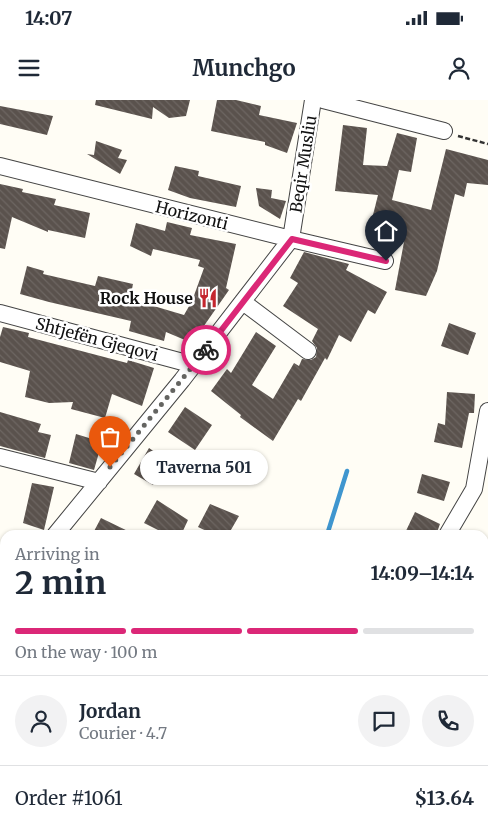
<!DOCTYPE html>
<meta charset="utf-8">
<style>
:root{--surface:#fff;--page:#f2f2f3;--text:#1f2937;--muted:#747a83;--line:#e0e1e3;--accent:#db2777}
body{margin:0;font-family:Merriweather,serif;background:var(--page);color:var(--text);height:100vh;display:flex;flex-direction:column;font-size:19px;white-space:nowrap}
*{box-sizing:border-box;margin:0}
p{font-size:16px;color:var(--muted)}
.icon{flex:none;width:28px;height:28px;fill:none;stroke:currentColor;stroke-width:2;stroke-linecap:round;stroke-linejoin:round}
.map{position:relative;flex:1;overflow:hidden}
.details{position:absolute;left:0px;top:430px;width:489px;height:310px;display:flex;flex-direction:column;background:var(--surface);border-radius:15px 15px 0 0;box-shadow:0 1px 4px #0004}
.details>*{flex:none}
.pin{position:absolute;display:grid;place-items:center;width:42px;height:42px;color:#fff;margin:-51px -21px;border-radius:50% 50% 50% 0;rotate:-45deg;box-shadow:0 0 5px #0007}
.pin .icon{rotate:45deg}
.courier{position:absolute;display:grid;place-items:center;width:50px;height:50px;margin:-25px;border:4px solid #db2777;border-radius:50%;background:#fff;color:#222;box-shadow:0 1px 6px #0007}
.bubble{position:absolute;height:35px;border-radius:18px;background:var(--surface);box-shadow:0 1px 4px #0004;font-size:16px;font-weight:700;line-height:35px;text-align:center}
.headline em{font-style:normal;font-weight:700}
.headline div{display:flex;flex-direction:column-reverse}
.headline{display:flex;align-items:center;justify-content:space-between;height:85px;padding:0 15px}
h1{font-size:32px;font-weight:700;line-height:38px}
.bar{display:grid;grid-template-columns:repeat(4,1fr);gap:8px 5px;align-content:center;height:60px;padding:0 15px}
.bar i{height:6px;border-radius:4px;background:var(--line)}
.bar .active{background:var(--accent)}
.bar p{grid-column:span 4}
.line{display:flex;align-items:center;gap:12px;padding:0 15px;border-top:1px solid var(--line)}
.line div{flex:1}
.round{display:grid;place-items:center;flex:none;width:52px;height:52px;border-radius:26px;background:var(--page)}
.status{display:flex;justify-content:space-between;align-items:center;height:35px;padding:0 25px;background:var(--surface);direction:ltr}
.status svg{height:14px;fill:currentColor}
header{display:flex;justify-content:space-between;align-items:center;height:65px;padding:0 15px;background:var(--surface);font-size:22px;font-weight:700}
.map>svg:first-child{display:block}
</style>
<div class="status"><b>14:07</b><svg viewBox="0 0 49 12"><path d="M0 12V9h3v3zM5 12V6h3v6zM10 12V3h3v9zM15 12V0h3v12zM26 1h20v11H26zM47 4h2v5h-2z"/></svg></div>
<header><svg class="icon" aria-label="menu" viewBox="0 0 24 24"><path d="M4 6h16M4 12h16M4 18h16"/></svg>Munchgo<svg class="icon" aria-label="person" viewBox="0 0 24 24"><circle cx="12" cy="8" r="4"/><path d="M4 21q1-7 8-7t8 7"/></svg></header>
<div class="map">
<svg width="488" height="740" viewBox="0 0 488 740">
<defs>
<pattern id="building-back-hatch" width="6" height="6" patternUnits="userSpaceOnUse" patternTransform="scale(1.25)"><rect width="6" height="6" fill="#5a524d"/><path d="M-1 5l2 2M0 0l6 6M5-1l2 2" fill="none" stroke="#6d6662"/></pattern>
</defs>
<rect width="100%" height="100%" fill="#fffdf5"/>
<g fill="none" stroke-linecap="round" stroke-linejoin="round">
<!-- stream -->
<path stroke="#3f96cf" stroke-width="4.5" d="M327,435L347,371
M183,740L185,735"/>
</g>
<!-- building -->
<path fill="url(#building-back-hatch)" d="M96,0H190L186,16L169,18L153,7L152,19L95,5Z
M217,0H236L261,6L259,15L297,23L287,53L265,45V42L211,31Z
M0,6L53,16L47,35L0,24Z
M343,25L367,28L363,65L387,66L397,33L417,38L411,72L399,70L392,100L431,110L446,49L488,60V85L467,83L464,97L455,94L437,171L426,196L395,190L404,142L367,139L378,95L335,91Z
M96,41L122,50L118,58L127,60L120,74L87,54L94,55Z
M175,66L199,71L198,76L241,86L236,107L190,98L168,90Z
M0,84L23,89L22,92L56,99L54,105L90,113L85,138L48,130V132L12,117L5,149L0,148Z
M256,88L272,90L271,98L286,101L280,119L259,106Z
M167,122L192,128L190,135L236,144L226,188L229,190L192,243L166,232L164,241L129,231L131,221L49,202L20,194L27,166L44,171L43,174L95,186L98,176L133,184L130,199L184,215L192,201L204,168L198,166L200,160L153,149L151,156L130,146L136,123L165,131Z
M304,152L349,164L346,170L387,192L375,214L368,210L351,242L339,235L327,260L325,258L301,301L298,299L273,341L240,317L241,315L211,291L227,269L231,273L256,232L276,246L252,285L273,299L294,263L299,266L302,259L311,260L316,257L317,248L312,241L318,229L283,206L298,183L290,178Z
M449,223L476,233L468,255L441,246Z
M3,227L29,233L28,237L127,263L128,260L154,268L142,306L112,294L105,318L71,309L73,302L49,303L25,297L30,271L0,262V237Z
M447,292L475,294L474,313H469L462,348L434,342L438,323L445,325Z
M185,307L212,325L195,350L168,332Z
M0,312L41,324L38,332L51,335L45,358L0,346Z
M76,334L102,342L94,370L69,363Z
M149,348L168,361L153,385L134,374Z
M422,374L450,382L444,401L417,393Z
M32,383L54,387L44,430L23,423Z
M157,400L188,420L181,435H168L144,423Z
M210,404L239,416L228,435H215L198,427Z
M415,412L440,424L436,435H404Z
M101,418L136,435H92Z"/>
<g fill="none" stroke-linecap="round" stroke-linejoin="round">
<defs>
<path id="minor" d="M323,0L444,31
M0,66L291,139L385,161
M243,202L308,251
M0,213L194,265
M0,357L99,382
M55,435L182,280L291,139L313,0
M447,435L474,389L488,311
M0,501L5,495
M484,704L488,705
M298,740L300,735"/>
</defs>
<!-- minor casing -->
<use href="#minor" stroke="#444" stroke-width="18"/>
<!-- path -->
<path stroke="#333" stroke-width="2.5" stroke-dasharray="5 2.5" stroke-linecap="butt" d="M458,36L488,44"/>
<!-- minor -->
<use href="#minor" stroke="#fff" stroke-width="16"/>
</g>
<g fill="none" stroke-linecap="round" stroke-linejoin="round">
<!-- done -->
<path stroke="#646461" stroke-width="5" stroke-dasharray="0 9" d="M110,367L206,250"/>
<!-- route -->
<path stroke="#db2777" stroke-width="6" d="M206,250L292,139L386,161"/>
</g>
<!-- icons -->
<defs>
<symbol id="restaurant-bare" viewBox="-9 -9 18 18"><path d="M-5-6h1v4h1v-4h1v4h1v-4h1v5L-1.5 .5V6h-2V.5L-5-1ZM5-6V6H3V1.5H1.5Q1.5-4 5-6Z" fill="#c4262e" stroke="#fff" stroke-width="2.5" paint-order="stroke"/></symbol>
</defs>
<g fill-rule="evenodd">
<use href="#restaurant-bare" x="194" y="184" width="28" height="28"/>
</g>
<g text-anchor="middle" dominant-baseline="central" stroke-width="5" stroke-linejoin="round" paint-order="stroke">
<!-- street labels -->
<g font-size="16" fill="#111" stroke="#fff">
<text transform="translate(303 64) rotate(-81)">Beqir Musliu</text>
<text transform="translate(192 115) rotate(14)">Horizonti</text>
<text transform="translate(97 239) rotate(15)">Shtjefën Gjeqovi</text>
</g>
<!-- poi labels -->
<g font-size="16" font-weight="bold" fill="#111" stroke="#fff" text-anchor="end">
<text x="193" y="198">Rock House</text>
</g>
</g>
</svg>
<div class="pin" style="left:110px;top:367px;background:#ea580c"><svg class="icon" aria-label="bag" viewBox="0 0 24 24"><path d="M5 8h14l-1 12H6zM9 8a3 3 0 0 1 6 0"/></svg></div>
<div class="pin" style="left:386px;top:161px;background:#1f2937"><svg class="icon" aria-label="home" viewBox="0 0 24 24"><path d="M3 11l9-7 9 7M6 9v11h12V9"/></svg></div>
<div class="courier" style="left:206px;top:250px"><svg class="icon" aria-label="bike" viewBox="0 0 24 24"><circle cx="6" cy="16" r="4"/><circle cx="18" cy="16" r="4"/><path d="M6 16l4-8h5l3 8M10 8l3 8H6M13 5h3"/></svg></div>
<div class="bubble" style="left:140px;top:350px;width:128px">Taverna 501</div>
<section class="details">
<div class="headline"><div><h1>2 min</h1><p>Arriving in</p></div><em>14:09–14:14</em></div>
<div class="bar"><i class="active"></i><i class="active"></i><i class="active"></i><i></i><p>On the way · 100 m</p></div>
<div class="line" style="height:90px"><a class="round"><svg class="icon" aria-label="person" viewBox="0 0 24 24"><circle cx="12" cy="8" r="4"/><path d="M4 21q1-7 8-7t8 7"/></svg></a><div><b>Jordan</b><p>Courier · 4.7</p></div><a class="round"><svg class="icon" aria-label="chat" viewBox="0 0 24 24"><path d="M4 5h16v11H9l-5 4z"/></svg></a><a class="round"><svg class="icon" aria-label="phone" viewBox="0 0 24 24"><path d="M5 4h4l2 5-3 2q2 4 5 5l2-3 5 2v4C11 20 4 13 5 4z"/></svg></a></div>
<div class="line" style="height:65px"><div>Order #1061</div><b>$13.64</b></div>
</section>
</div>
